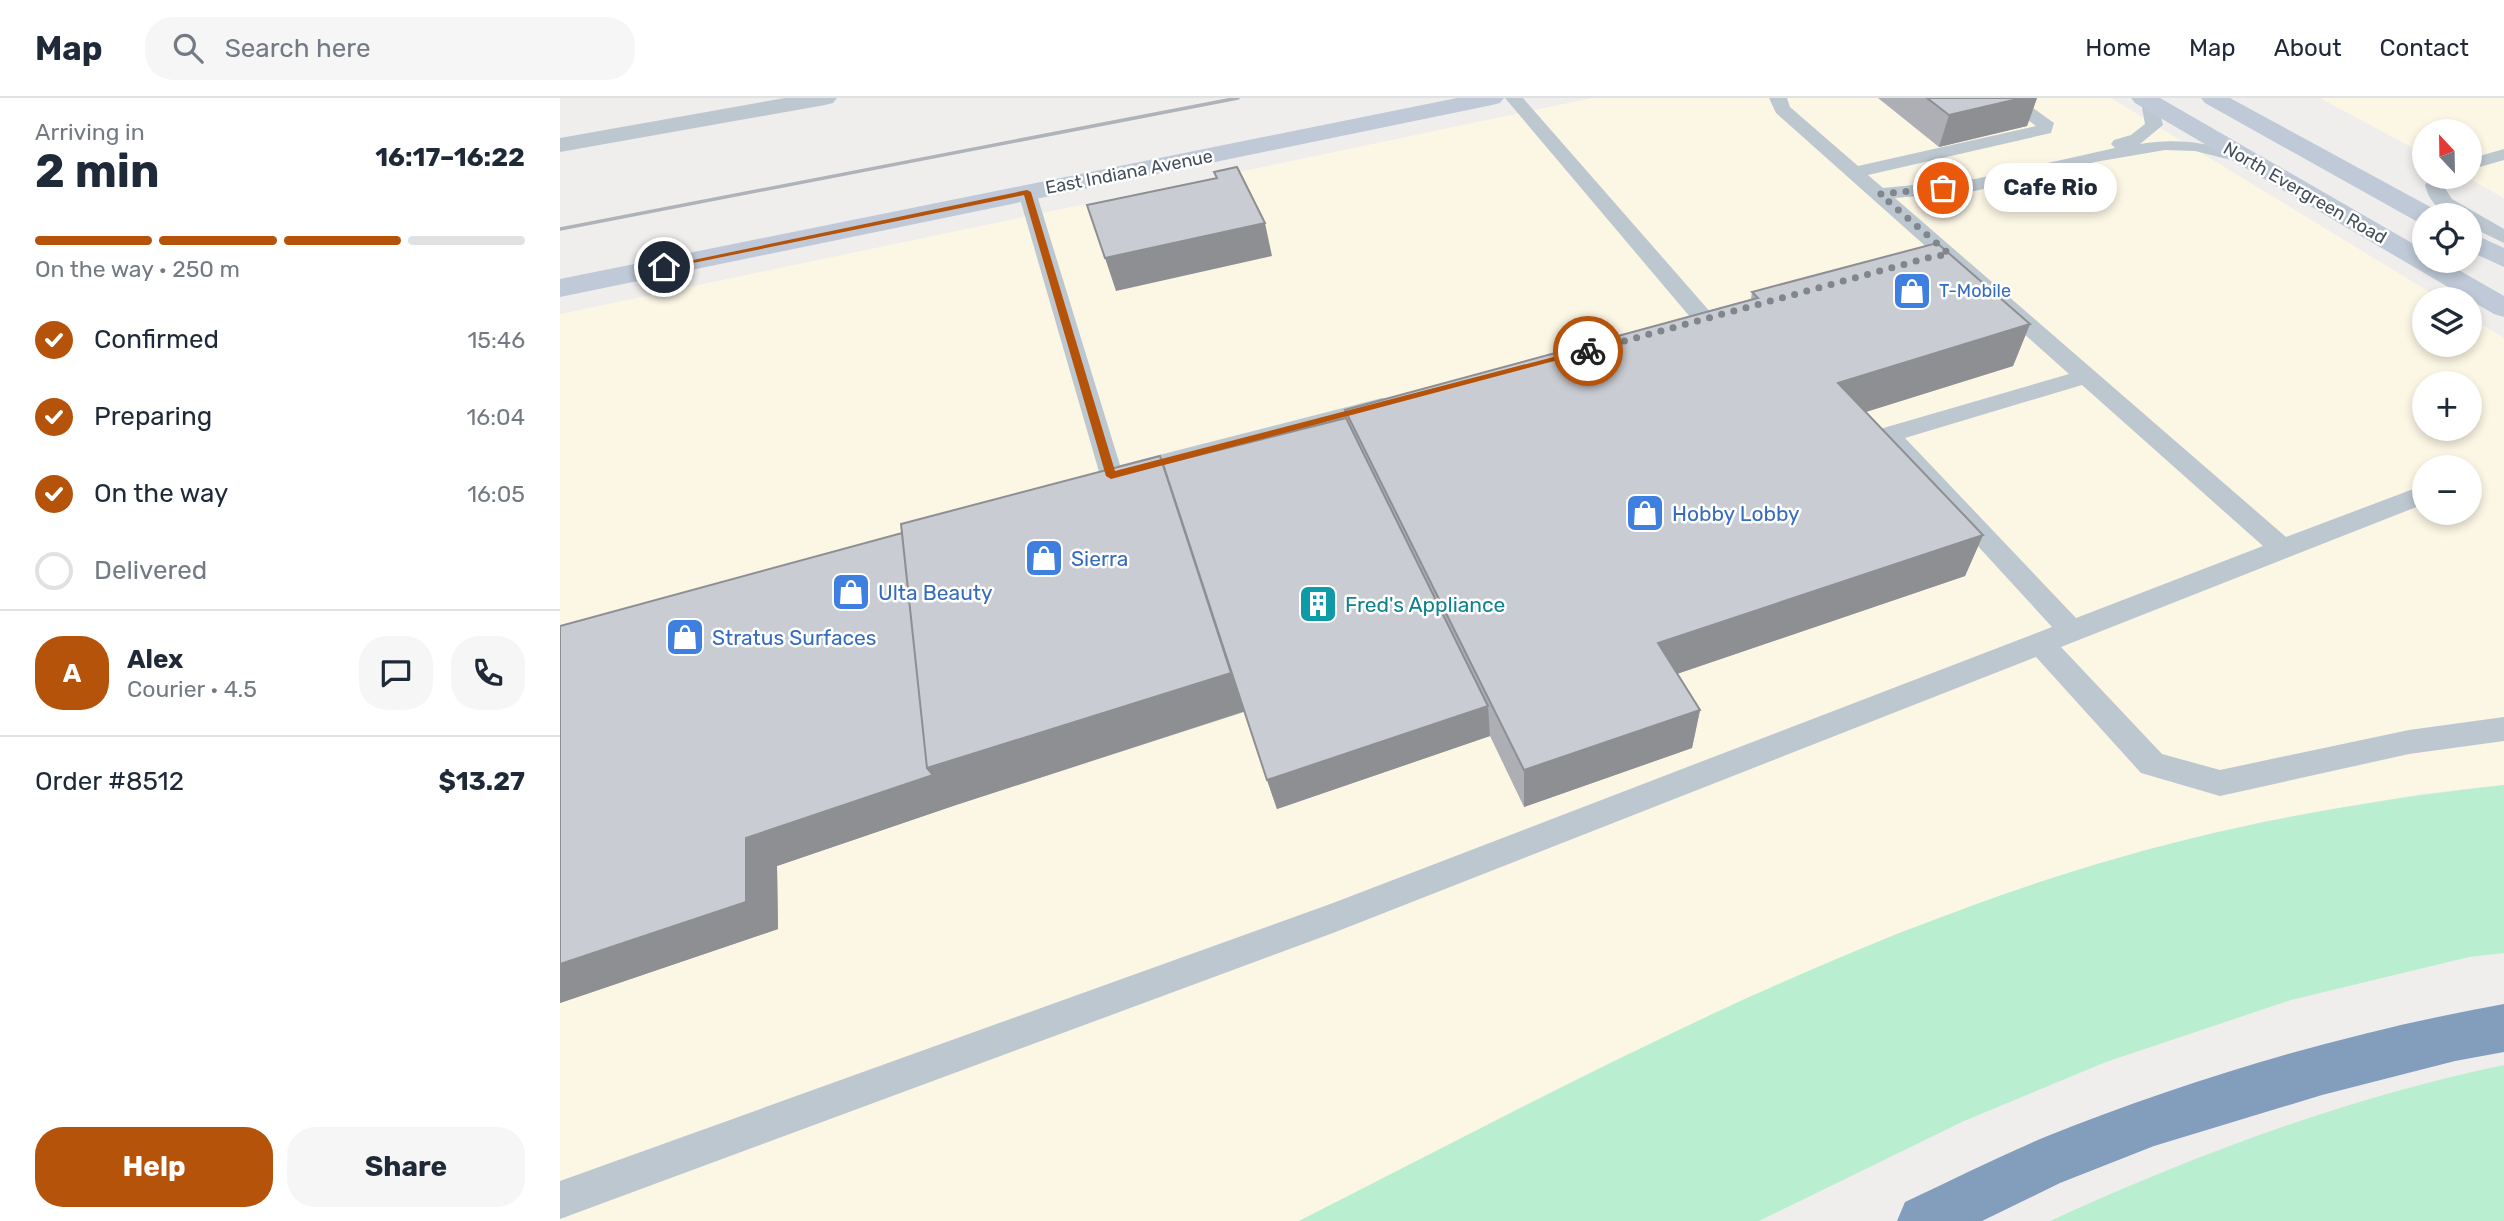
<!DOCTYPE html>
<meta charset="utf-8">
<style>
:root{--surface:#fff;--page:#f6f6f7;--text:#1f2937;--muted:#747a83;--line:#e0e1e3;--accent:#b45309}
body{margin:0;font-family:Rubik,sans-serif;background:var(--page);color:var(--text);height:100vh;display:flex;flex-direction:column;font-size:26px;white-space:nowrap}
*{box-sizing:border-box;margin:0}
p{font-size:23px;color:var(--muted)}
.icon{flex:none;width:38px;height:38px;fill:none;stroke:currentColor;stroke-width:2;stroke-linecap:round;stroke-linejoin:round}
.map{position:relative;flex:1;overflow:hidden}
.drawer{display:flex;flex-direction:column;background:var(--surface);width:560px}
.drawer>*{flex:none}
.needle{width:46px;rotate:338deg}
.fabs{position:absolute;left:1852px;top:21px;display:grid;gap:14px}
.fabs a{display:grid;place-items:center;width:70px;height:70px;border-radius:50%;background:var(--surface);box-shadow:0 4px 10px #0003;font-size:35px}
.pin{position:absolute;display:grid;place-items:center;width:60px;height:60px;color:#fff;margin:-30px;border:4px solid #fff;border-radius:50%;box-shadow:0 2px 7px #0007}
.courier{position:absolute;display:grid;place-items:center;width:70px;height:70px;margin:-35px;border:5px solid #b45309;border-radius:50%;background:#fff;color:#222;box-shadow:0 2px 9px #0007}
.bubble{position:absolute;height:49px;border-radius:24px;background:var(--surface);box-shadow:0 4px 10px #0003;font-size:23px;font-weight:700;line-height:49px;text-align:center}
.headline em{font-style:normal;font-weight:700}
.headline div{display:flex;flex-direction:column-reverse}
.headline{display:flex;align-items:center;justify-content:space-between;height:119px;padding:0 35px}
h1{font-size:46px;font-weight:700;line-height:52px}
.bar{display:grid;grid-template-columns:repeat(4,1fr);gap:10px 7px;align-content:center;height:84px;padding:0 35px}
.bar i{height:9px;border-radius:5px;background:var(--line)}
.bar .on{background:var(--accent)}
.bar p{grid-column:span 4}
.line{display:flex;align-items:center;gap:18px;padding:0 35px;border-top:2px solid var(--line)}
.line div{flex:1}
.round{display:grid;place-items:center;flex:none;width:74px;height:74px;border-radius:28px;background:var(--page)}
ol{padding:0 35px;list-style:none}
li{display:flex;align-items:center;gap:21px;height:77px}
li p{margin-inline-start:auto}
li .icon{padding:7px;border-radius:50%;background:var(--accent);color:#fff;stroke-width:4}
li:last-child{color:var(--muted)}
li i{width:38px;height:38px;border:4px solid var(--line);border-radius:50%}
.primary-button{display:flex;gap:14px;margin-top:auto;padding:14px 35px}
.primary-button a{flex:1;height:80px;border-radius:28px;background:var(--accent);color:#fff;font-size:28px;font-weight:700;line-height:80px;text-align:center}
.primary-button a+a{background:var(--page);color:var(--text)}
header{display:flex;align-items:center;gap:42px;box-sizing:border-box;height:98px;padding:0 35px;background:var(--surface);border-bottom:2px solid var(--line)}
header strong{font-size:33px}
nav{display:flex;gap:38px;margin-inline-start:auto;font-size:24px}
.search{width:490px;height:63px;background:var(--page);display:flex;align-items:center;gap:18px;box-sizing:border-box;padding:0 24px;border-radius:28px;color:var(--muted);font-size:26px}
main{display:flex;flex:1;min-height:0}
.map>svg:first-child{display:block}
</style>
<header>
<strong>Map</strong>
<div class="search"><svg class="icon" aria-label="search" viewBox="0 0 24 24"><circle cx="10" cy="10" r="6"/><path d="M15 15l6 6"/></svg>Search here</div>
<nav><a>Home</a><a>Map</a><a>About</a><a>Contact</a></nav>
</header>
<main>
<section class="drawer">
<div class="headline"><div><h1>2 min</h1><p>Arriving in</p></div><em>16:17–16:22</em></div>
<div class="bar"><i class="on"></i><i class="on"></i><i class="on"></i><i></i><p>On the way · 250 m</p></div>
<ol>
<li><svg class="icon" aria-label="check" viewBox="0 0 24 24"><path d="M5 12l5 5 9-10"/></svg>Confirmed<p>15:46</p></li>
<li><svg class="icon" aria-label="check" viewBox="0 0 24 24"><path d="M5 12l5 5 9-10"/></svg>Preparing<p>16:04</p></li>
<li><svg class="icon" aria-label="check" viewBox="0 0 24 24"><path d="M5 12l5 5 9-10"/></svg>On the way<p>16:05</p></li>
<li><i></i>Delivered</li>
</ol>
<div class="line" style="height:126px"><b class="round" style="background:var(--accent);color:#fff">A</b><div><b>Alex</b><p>Courier · 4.5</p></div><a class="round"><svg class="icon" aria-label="chat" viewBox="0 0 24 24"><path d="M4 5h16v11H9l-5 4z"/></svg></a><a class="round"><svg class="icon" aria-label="phone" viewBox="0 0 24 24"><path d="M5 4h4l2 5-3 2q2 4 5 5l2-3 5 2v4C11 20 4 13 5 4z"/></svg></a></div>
<div class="line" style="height:91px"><div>Order #8512</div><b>$13.27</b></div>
<div class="primary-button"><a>Help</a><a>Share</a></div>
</section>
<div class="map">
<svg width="1944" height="1123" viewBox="0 0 1944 1123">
<rect width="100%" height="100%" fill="#f0eded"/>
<!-- commercial -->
<path fill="#fcf6e5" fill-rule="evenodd" d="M1032,0H1551L1881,201H1864V247H1909V219L1944,240V687L1860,696L1701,724L1537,766L1338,835L1152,916L739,1123H0V216ZM1864,285H1909V331H1864ZM1864,369H1909V415H1864Z
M1760,0H1944V100L1906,79H1909V33H1864V56Z"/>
<!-- green -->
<path fill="#b9efd0" d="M1944,687V855L1909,859L1731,902L1546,964L1404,1023L1199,1123H739C998,991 1257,850 1537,766C1669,726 1807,702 1944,687Z
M1944,967V1123H1490C1636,1056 1787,1000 1944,967Z"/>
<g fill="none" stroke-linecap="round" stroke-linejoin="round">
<!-- lane -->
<path fill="#bdc7d0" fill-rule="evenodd" d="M945,0H963L1152,216L1155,221L1152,226H1136Z
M1209,0H1227L1230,9L1298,68L1476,28L1438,0H1459L1494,25L1491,35L1308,77L1323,90L1415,81L1555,50L1551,46L1554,42L1571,37L1585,26L1581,4L1585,0H1596L1603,27L1580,46C1623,39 1652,47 1693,57L1696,61L1687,66L1635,53L1605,52L1535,64L1415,93L1335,100L1726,439L1864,387V406L1501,549L1602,656L1660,672L1849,632L1944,619V643L1849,656L1660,698L1581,675L1476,559L773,835L0,1121V1083L773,805L1492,529L1316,337L1320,331L1509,276L1216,15ZM1522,287L1703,448L1516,520L1345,340Z
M1944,51V62L1909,72V61Z
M1870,79H1888L1883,87L1892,101L1944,131V145L1909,128V117C1887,117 1871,111 1865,87Z
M467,88L476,94L560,367L822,300L830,302L834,307L830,312L566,382L561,381L551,386L542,384L458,94Z"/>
<!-- street -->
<path fill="#bdc7d0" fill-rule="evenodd" d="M225,0H277L273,5L265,7L0,54V40Z"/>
<!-- secondary -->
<path fill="#bfc9d7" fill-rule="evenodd" d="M897,0H944L940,5L932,7L0,199V181Z
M1571,0H1600L1864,152V163H1883L1944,198V219L1934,216L1575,5Z
M1641,0H1670L1874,111L1878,117H1864V125L1856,123L1645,5Z
M1909,134L1944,150V169L1909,153Z"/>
<!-- highway -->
<path fill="#839dbd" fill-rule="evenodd" d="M1944,906V954L1895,963L1762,997L1594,1048L1500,1085L1422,1123H1337L1345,1104C1392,1082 1438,1059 1485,1039C1632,980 1788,934 1944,906Z"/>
<!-- rail -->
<path stroke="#afb2b8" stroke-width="3.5" d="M0,131L678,0"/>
</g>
<!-- wall -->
<path fill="#adafb5" d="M1318,0H1477L1467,28L1379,49Z
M1192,194L1470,226L1453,268L1306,314L1423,437L1405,478L1117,576L1140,612L1132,650L964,709L930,638L717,711L684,614L396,707L217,768L218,831L0,905V528L603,366L786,320L785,312L1191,201Z"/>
<!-- shaded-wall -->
<path fill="#8d8f93" d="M1462,0H1477L1467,28L1379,49L1389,17Z
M705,125L712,158L556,193L545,160Z
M1470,226L1453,268L1267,326L1278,285Z
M1423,437L1405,478L1093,584L1098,545Z
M671,575L685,613L396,707L217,768L218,831L0,905V866L186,740L367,670Z
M928,608L930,638L717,711L707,682Z
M1140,612L1132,650L964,709V672Z"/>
<!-- building -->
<path fill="#c9ccd2" stroke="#8d8f93" stroke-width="2" d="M1367,0H1462L1389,17Z
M677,69L705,125L545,160L527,107L657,80L654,74Z
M1377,145L1470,226L1278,285L1423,437L1098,545L1140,612L964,672L785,312L1198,200L1192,194Z
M786,320L928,608L707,682L603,366Z
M600,358L671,575L367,670L341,426Z
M342,435L367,670L373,677L186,740V804L0,866V528Z"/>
<!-- route -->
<path fill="#b45309" d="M467,92L471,94L555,373L1028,250L1032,253L551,381L546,378L464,97L104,171L100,169Z"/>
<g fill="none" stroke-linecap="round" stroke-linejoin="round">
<!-- done -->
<path stroke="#81868e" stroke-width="7" stroke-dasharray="0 12.6" d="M1028,253L1371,159L1389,156L1320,96L1383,90"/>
</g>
<!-- icons -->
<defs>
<symbol id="shop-square" viewBox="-11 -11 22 22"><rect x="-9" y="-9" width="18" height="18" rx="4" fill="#3f7fe0" stroke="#fff"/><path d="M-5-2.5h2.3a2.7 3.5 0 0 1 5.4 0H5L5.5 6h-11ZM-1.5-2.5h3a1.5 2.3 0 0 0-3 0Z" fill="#fff"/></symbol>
<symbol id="building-square" viewBox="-11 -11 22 22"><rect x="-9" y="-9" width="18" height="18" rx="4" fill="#0f9aa8" stroke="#fff"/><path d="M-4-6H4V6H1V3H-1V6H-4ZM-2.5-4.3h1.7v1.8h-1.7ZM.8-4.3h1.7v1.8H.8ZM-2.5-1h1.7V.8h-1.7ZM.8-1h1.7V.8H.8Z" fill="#fff"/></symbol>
</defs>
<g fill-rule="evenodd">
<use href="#shop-square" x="1330" y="171" width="44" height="44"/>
<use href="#shop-square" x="1063" y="393" width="44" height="44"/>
<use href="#shop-square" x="462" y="438" width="44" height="44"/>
<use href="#shop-square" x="269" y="472" width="44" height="44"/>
<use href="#building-square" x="736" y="484" width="44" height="44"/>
<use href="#shop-square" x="103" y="517" width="44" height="44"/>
</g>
<g text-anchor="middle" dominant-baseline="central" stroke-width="5" stroke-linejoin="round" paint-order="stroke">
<!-- far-street labels -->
<g font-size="18" fill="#454f5b" stroke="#fff">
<text transform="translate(569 74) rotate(-11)">East Indiana Avenue</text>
<text transform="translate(1745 95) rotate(30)">North Evergreen Road</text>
</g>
<!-- far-shop labels -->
<g font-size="18" fill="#366cbe" stroke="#fff" text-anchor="start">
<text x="1379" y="193">T-Mobile</text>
</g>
<!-- shop labels -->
<g font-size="21" fill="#366cbe" stroke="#fff" text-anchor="start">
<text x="1112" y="415">Hobby Lobby</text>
<text x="511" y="460">Sierra</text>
<text x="318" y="494">Ulta Beauty</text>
<text x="152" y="539">Stratus Surfaces</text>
</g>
<!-- culture labels -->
<g font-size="21" fill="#0d838f" stroke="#fff" text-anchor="start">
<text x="785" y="506">Fred's Appliance</text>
</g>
</g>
</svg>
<div class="fabs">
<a><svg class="needle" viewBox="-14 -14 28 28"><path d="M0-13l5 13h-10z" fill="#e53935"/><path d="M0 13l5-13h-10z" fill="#747a83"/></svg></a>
<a><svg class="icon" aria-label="locate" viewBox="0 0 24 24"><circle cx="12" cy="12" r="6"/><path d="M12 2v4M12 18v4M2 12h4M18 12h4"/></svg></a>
<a><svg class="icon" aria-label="layers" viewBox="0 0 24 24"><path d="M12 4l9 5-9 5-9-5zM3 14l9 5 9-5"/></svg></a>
<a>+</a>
<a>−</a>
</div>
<div class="pin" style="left:1383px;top:90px;background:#ea580c"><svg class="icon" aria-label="bag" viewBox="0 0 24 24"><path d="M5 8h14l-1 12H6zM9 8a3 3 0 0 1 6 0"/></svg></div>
<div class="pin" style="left:104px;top:169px;background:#1f2937"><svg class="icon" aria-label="home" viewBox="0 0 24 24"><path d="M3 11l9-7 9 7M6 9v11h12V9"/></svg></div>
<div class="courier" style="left:1028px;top:253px"><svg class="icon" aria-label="bike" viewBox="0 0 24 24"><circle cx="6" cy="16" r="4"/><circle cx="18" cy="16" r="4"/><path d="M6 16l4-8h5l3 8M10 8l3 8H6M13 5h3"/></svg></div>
<div class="bubble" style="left:1424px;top:65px;width:133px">Cafe Rio</div>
</div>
</main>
